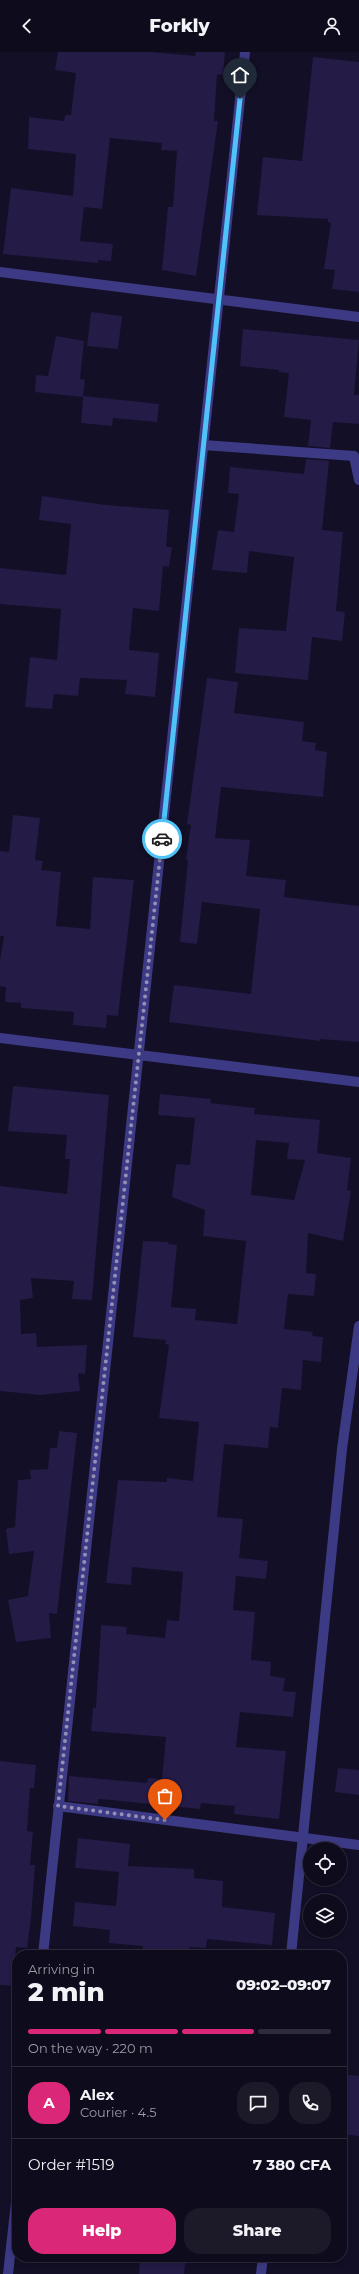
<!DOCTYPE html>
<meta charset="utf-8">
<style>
:root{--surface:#0e0b1c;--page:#1c1929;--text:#f1f3f6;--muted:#9b9ba3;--line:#2e2b3b;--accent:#db2777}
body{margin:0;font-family:Montserrat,sans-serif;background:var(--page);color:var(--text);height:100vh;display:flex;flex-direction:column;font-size:15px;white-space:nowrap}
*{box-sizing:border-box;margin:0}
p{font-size:13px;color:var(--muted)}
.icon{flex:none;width:22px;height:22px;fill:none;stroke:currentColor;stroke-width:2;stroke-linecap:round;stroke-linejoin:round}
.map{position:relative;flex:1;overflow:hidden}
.panel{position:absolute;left:12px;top:1898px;width:335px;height:312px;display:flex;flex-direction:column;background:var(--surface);border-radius:16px;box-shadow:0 2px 6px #0003,0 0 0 1px var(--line)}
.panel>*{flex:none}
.fabs{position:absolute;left:303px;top:1790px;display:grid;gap:8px}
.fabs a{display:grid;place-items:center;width:44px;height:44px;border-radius:50%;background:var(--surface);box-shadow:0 2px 6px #0003,0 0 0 1px var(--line);font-size:20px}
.pin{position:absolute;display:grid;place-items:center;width:34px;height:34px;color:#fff;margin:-41px -17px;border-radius:50% 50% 50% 0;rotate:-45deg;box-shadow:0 0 4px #0007}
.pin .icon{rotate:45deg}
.courier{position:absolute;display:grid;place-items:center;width:40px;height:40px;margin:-20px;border:3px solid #4fc3f7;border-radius:50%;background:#fff;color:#222;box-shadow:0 1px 5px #0007}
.summary em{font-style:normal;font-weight:800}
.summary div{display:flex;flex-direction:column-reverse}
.summary{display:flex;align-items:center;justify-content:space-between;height:68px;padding:0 16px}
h1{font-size:26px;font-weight:800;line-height:30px}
.bar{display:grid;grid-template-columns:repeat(4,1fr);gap:6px 4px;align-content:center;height:48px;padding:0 16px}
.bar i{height:5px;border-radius:3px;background:var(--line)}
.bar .selected{background:var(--accent)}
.bar p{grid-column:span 4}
.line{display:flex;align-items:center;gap:10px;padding:0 16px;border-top:1px solid var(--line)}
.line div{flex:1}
.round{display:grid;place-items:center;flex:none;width:42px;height:42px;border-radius:16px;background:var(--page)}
.button{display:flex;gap:8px;margin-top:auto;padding:8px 16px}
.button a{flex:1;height:46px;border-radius:16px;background:var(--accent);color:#fff;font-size:16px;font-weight:800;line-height:46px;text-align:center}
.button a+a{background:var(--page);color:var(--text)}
header{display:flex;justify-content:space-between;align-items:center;height:52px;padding:0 16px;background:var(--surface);font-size:18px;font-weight:800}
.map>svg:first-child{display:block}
</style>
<header><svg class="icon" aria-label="back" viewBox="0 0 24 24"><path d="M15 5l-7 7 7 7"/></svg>Forkly<svg class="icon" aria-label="person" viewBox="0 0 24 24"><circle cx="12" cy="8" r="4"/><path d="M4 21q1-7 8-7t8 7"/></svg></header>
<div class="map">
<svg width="359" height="2222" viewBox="0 0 359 2222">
<rect width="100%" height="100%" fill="#130f26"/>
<!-- building -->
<path fill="#241b47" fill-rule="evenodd" d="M58,0H150L195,4L196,0H225L223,23L217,22L214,69H218L196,224L162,218L168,155H173L177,99L161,98L162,91L110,86L102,157L84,155L80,189L113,192L111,209L98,208V211L3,202L11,136L73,144L76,102L28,97L29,65L64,69L65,63H71L76,21L55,18Z
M313,5L359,10V240L332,237L335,218L324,217L331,171L328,170V167L257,163L263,105L302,109Z
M91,260L122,264L118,297L87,294Z
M243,277L359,288L354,343H359V372L333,370L330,396L308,394L311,368L284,365L289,321L279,320V318L240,314Z
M56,284L84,289L80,327L85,328L83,344L159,352L157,370L113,366L112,374L81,371L83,345L35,340L36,323L48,324Z
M306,407L329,409L322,478L343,480L336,559L345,560L342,589L312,585L308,628L235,621L239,576L286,579L294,505L249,499L247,521L212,518L218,478L234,480L239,442L228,441L230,415L304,422Z
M42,444L106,453L169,458L166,495H172L169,515L163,514L159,559L133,556L129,598L159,601L155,645L125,642L127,628L80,626L78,644L54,642L52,657L25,655L30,605L57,608L61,557L0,552V516L66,523L71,472L39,468Z
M207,626L238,630L234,661L304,670L302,689L316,691L315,698L327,700L323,745L221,735L215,786L250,788L246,824L286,828L284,845L359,854V990L320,987V989L169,970L174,933L251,942L260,857L202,850L197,892L180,890L188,808H186L191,773L187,772Z
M13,763L40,766L35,808L43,809L41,818L61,820L56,874L90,877L93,825L134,828L118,964L107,963L106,976L73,973L74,960L21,956V951L5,950L6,935L0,934V908L4,884H0V799L9,800Z
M13,1034L109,1043L92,1248L72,1247L74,1229L31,1226L33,1246L20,1248L21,1282L36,1281L37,1295L87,1293L85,1322L78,1321L80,1339L40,1343L0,1339V1134L67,1142L70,1107H65L67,1083L8,1079Z
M160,1042L211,1047L210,1051L255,1056L254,1062L320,1068L317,1101L351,1106L347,1138L351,1139L343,1189L308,1181L306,1221L316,1222L314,1244L288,1242L284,1277L313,1280L312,1284L323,1285L321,1310L303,1308L301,1338L282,1336L278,1376L270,1375L268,1396L224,1392L217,1465L243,1467L239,1506L268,1509L266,1527L236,1524L233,1558L255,1560L251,1608L271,1610L270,1624L285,1626L283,1639L296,1640L293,1665L240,1660L236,1695L286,1699L279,1767L234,1762L235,1754L201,1751L200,1757L111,1748L98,1747V1752L68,1749L69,1724L147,1731L148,1726L162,1727L166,1685L91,1679L93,1656H96L101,1573L127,1575L126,1582L165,1586L167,1568L179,1569L183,1520L132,1515L131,1533L106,1531L118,1428L167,1430V1426L193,1429L199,1370L159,1366L169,1293L165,1292L166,1288L133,1285L143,1189L169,1190L168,1192L177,1193L171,1255L196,1257L195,1268L237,1272L246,1189L203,1184L205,1158L172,1145L176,1112L190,1113L195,1066L158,1063ZM256,1088L289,1091L287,1107L305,1108L294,1148L251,1143Z
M59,1379L77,1381L57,1562L49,1561L51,1586L16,1590L8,1548L28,1544L34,1499L9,1502L6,1477L15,1475L18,1428L31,1427L30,1418L48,1417L50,1396H57Z
M0,1709L36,1713L34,1736H30L27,1779L33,1780L30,1813H35L31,1866L27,1896L16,1895L13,1934L0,1933Z
M338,1716L359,1718V1743L335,1740Z
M78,1786L130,1792L128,1814L194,1817V1826L223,1829L222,1855L275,1861L272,1893L207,1887L206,1896L189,1895V1903H142L143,1894L109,1891L110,1878L73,1874L75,1850L116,1854L119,1820L75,1816Z
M342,2022L359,2024V2084L342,2082Z
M140,2205H186L184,2222H139Z"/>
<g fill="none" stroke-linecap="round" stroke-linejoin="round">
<!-- street -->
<path stroke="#3d3a85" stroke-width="10" d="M0,220L359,265
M203,393L354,404L359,428
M0,986L359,1030
M58,1754L359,1793
M43,1903L245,0
M291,1903L342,1397L359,1274
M8,2222L17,2141
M261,2222L263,2205"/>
</g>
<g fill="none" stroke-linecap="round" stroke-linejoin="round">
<!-- done -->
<path stroke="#948fb3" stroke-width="4" stroke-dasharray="0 7.2" d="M162,787L58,1754L165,1768"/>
<!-- route -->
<path stroke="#4fc3f7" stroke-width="5" d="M162,787L240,47"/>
</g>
</svg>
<div class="fabs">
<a><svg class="icon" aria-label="locate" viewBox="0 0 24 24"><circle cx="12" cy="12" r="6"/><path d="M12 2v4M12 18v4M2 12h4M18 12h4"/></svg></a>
<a><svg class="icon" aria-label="layers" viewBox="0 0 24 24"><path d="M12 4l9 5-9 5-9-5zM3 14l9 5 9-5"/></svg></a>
</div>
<div class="pin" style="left:165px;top:1768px;background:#ea580c"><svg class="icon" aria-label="bag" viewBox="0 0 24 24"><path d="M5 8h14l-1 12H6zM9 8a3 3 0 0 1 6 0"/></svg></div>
<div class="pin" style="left:240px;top:47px;background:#1f2937"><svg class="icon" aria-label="home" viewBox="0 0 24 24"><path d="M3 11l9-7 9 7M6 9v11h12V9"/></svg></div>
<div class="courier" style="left:162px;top:787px"><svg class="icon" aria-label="car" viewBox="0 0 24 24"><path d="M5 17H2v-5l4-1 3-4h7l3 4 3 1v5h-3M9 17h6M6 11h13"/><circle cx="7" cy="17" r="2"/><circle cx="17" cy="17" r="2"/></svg></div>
<section class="panel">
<div class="summary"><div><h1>2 min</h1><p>Arriving in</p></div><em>09:02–09:07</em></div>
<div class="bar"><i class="selected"></i><i class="selected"></i><i class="selected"></i><i></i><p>On the way · 220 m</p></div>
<div class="line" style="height:72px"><b class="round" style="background:var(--accent);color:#fff">A</b><div><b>Alex</b><p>Courier · 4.5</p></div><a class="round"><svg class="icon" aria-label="chat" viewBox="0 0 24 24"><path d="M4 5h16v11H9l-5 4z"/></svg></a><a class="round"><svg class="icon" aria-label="phone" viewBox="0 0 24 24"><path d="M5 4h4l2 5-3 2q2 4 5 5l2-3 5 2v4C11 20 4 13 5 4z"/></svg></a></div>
<div class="line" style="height:52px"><div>Order #1519</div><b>7 380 CFA</b></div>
<div class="button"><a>Help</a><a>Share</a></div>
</section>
</div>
